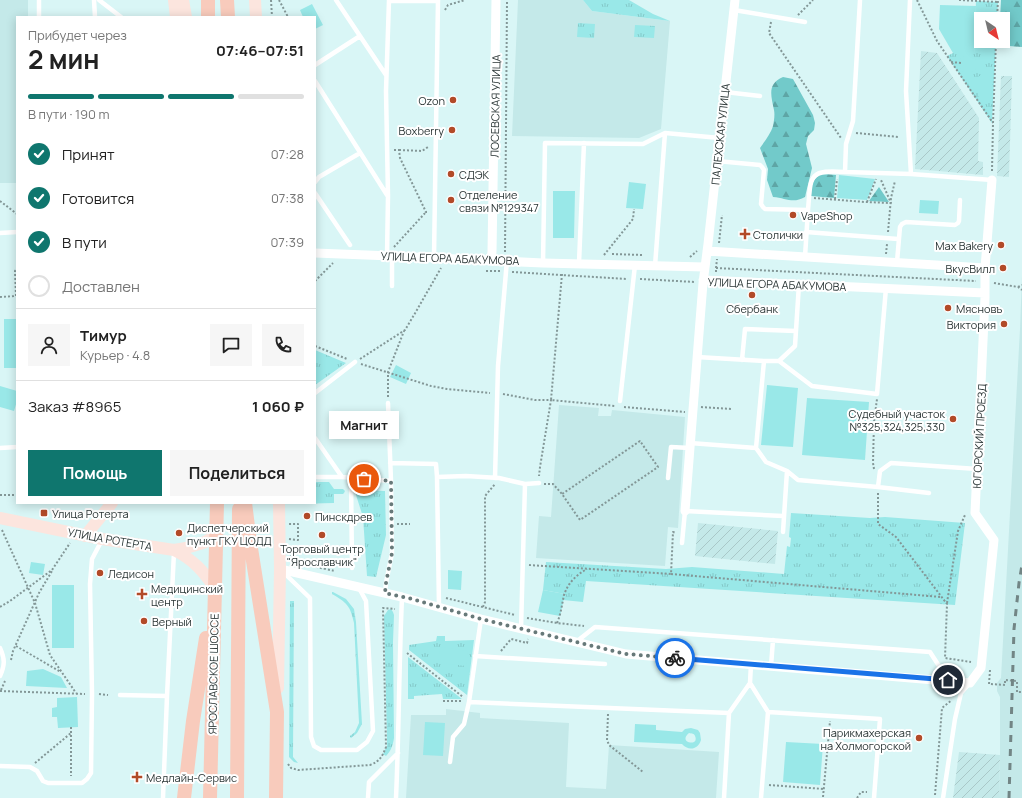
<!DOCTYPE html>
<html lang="ru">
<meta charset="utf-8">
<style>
:root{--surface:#fff;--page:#f6f6f6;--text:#222;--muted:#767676;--line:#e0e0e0;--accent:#0f766e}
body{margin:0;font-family:Manrope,sans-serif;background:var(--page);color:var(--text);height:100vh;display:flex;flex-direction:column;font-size:15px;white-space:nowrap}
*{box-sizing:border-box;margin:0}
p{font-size:13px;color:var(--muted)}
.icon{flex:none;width:22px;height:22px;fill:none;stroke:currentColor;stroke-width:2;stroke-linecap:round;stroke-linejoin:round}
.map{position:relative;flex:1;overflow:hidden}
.side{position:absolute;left:16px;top:16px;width:300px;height:488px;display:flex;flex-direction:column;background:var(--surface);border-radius:0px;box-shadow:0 2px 10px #0003}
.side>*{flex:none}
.needle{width:26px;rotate:145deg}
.tools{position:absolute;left:974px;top:12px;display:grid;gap:8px}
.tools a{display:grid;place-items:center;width:36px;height:36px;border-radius:0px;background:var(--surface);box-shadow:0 2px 10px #0003;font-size:20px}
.pin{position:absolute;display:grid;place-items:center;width:34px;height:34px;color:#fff;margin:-17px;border:2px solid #fff;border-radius:50%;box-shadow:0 1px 4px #0007}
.courier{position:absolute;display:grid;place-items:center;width:40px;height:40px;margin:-20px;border:3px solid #1a73e8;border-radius:50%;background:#fff;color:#222;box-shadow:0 1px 5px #0007}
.bubble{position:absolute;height:28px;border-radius:0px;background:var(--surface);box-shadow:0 2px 10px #0003;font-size:13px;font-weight:700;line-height:28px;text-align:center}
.summary em{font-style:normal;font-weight:700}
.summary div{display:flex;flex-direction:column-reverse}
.summary{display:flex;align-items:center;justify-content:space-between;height:68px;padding:0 12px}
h1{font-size:26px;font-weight:700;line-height:30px}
.bar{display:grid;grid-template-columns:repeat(4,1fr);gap:6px 4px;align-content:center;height:48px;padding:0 12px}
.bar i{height:5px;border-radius:3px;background:var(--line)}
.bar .on{background:var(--accent)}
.bar p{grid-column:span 4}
.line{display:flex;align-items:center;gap:10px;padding:0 12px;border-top:1px solid var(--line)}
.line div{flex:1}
.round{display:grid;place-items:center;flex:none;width:42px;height:42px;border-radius:0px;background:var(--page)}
ol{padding:0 12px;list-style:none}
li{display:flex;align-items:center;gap:12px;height:44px}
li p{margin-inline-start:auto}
li .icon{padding:4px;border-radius:50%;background:var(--accent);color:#fff;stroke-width:4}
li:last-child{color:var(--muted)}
li i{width:22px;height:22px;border:2px solid var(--line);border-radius:50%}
.cta{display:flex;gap:8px;margin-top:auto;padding:8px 12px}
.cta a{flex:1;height:46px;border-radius:0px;background:var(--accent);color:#fff;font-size:16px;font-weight:700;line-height:46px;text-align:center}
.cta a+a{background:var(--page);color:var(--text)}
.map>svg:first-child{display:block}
</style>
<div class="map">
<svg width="1022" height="798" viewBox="0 0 1022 798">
<defs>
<pattern id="industrial-furrows" width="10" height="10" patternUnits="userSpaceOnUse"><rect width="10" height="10" fill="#c4e9e9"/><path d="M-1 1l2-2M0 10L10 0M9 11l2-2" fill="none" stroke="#a9c8c8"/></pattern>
<pattern id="grass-tufts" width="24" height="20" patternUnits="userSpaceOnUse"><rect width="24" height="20" fill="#99e8e8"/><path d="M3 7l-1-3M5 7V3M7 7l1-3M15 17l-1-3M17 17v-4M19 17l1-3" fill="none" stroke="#84c8c8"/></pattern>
<pattern id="forest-firs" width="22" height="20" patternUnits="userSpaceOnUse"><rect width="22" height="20" fill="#72caca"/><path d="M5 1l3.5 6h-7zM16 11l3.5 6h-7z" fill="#5ea5a5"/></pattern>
</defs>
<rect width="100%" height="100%" fill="#d9f6f6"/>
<!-- built -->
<path fill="#c4e9e9" d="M0,0H28V17H17V183H0Z
M518,0H583L592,11L670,21L661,129L639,138L512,136Z
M1022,276V798H999L1000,755V697L997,691V683L1001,678L1020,329Z
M559,405L599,408L598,416H611L612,410L685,417L678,528L668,527L665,566L536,558L539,516L551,517Z
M446,709L480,713V718L569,723L566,787L606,789L609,745L719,752L716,798H406L411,715H446Z"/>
<!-- industrial -->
<path fill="url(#industrial-furrows)" d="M921,51L937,53L979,118L978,161L983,162V175L915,169Z
M1001,76H1012L1009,177L997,176Z
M698,523L778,531L775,564L695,556Z
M959,752L1000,755L999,798H953Z"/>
<!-- grass -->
<path fill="url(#grass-tufts)" d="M583,0H629L653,14L670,21L592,11Z
M976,1L998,2L997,19H981V41H996L992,123L947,56L953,53H974Z
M578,23L595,24L594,38L577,37Z
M635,25L655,26L654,38L634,37Z
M315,350L346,363L315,385Z
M315,482H329L334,489H343L345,491L344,493L343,494H334V503L293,504L315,503Z
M357,490L385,491L386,535L376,577L367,576L363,517L356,495Z
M791,513L870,518L885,517L965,523L955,605L586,581L583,602L563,600L565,594L543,590L546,562L666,569L692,567L784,574L787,546L790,547L791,538L789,537Z
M332,592H333L346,599L354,609L356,622L362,724L357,733L351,738L350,737V736L355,732L359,723L354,623C350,605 347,603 332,594Z
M290,601H294L293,757L298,763L294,762L289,757Z
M391,609L393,612L394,615L393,642L394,738C393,745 391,751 386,756L383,754L387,746V738L385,658L384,616L388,610Z
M437,636H445V641L474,640L467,695L409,650V645L436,641Z
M408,657L462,699H443L442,694L414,696V699H408Z"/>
<!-- forest -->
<path fill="url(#forest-firs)" d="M1001,0H1022V47L998,45L999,41H1003V19H1000Z
M783,77L793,79L813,115L815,123L814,130L808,136L806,144L812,168L805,197C793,204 786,198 773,197L767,180L768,169L760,148C765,141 771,133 773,126C774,121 775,115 774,110C771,95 767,84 783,77Z
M822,174L836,175L834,198L811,196C812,185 811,180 822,174Z
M879,187L889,202L869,201Z"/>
<!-- green -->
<path fill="#99e8e8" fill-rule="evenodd" d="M312,4L323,25L315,29V17H303L300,10Z
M940,5L976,6L974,53H953L939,29Z
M961,56L976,57L975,72L960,71Z
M979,76L992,77V99H979Z
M839,175L875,179L867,200L837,198Z
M629,182L646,184L643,209L626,208Z
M553,191H575L574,238H553Z
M920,200L939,201L938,214L919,213Z
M4,319H17V368H4Z
M396,365L411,373L406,384L390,377Z
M767,385L798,388L793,447L761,445Z
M0,386L17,391V401L14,411L0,407Z
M807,398L869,402L865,460L802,455Z
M31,562L45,564L43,575L29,573Z
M448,570L462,571L461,590L448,589Z
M52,585H74V648H52Z
M543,590L565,594L560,616L538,612Z
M440,647L468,651L466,666L438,663Z
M43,669L61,677L67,688L26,686L27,671Z
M77,697L78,727L58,728L57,717H52V708L57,707V698Z
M425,722L445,723L443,756L423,755Z
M635,724L656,725V730L682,732L685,729L691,728L698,730L700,733L701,740C698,750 688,751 682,744L634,742ZM689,733C692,734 694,733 695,736C700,747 677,743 689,733Z
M786,742L823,744L820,785L783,782Z"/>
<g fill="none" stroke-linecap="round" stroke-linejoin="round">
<!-- path -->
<path stroke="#839797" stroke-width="2" stroke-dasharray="2 2" stroke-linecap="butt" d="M271,0L272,17
M279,0L288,17
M917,0L937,41L993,123
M959,0L998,2
M445,10L448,5L465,0
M798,15L813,0
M997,19L998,0
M771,22L769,33L841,138
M951,62L961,63
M856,133L899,137
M394,150H399L400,158L426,212H429
M399,150L422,151L428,147
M992,171L993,123L996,41
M814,198L865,202L891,203L881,180
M835,199L837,179
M0,201L17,214
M867,202L876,179
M888,232L891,198L895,181
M719,243L722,215
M394,247L426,212
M505,252L507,0
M612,254L643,255
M886,254L887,244
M604,255L633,219L634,209
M690,257L697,251
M716,268L717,259
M486,271H500
M512,272L627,279
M716,272V268L976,281
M562,274L551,400L615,406
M640,279L695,282
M315,281L333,263
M994,283L1018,287L1022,290
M1018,287L1022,285
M0,297L16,296L15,271L17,269
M315,346L347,359
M360,359L405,330L414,315L441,268
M361,364L431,386L447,389L490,393
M503,394L535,400H551L540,467L539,476
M388,397V372L404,331
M624,407L685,412
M701,407L732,409
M874,469L873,463L874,422L877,399
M544,484H553L562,494L580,520L658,467L640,441L562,494
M878,493V524L896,537L947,604L945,658L971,662
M0,495H17
M397,524H410
M2,530L35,603L50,655L76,693
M289,539L298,540V524H289
M291,555C299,565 322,568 335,571
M529,565L671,574L673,532L676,533
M671,574L941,597
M446,598L515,615
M947,603L958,531L965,515
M0,607L10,601L52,570L70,543
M483,607L485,602V496L495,484
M527,618L557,623L584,626
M557,623C561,614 562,604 564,595C568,583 576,575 587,569
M16,646L61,672
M501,651L511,639L527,643L528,639
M407,653L463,697
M11,660L13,651L39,593L52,571
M990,670L989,684L1005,685V680L1017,681V692H1022
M1,690L5,681
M0,691L85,694
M99,694L108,695
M443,701H462
M608,714L607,740L609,745L643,772
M71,727V776
M35,763L71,733
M288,764L291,768L298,770L370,765C380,761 382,757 386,747L383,608L395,609
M769,785L824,789
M935,795L942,708L952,700
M823,797L830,721
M857,798L861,792H867"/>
<!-- lane -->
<path stroke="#fff" stroke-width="4.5" d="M39,0V17
M94,0L95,17
M99,0L121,17
M336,0L386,75
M860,0L853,121L846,144L845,172L911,174L992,180
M910,0L906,91L911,174
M389,1H438
M734,10L805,22
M315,65L360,36
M315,81L387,195
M725,92L760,96
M717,161L760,165L762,167L764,170L761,204L763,207L765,209L808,210L805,257
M315,182L319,177L360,153
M315,193L350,245
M808,210C811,177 807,169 845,172
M806,232L898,239
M0,233L17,232
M387,256L388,196L386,91L389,0
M434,257L438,0
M897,262L900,227L902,224L906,222L955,225L958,223L959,221L960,200
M543,263L545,143L643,144L665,133L720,138
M579,263L584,143
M655,266L665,133
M392,286V256
M742,360L745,329L796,331
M764,361H779L795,346L799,284
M779,361L812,386L877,394L886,288
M315,393L355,362
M620,401L635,265
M388,403L391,481
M315,438L342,477L391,481L392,553L386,583L385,593
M690,443L756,448L764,361L697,357
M0,448L17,447
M756,448L766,462L787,471L798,480L878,487L880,471L891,463L977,469
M390,463L436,464L437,477L439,607
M315,477H342
M351,477L352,568
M437,477L466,476L499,478L525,484L539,483
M495,478L498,366L507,260
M668,478L671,447L690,448
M878,487L929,493
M783,532L787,471
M682,543L685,511L783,516
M282,571L310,598L311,737L314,746L321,750H357L367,742L373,731L366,601L359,588
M481,619L469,702L729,713
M521,629L525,484
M576,642L595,627L930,652L948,680
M0,648C5,659 5,665 0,676
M475,656L605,664
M771,666L773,640
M750,683L768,712L761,798
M120,695L167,696
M768,712L880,719L874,798
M450,762L453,737L464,724L469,702
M0,766L30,767L37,771L43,781L48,783H82L87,779L91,773L92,694L90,584L92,559L102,540
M163,798L167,696L174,552
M368,798L369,782L398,753
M396,798C399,731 399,664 402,597
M724,798L729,713L750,683L751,664
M943,798L955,719L961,693L969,684"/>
<!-- street -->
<path stroke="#fff" stroke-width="9" d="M707,251L985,268
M315,253L392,256L543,263L705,267
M491,260L492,252L496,0
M703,280L985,293
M685,511L703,283L708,244L735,0
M280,569L402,597L481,619L626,654L970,683L981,668L994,540L975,513L985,298V268L992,180"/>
<!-- secondary -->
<path stroke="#fce5de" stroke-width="12" d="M174,0L176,17
M183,0L186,17
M255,0L256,17
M0,518L102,539L174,550L186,548L203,543L210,539L217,533
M85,536L112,503
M174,550C194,560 203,571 215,588
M278,688L280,569L279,503"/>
<!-- primary -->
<path stroke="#f8cbbc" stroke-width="14" d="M208,0V17
M227,0L228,17
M245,503L250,542L277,712L276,798
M184,798L193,721L206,638
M210,798L217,503
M237,798L239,509"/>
<!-- rail -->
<path stroke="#728585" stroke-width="3" stroke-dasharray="7 7" stroke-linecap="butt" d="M1009,798L1014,629L1019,583L1022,565"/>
</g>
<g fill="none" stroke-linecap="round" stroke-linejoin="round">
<!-- done -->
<path stroke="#677979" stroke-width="4" stroke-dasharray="0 7.2" d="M364,479L391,481L392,553L386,583L385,593L412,599L481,619L626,654L675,658"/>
<!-- route -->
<path stroke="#1a73e8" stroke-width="5" d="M675,658L948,680"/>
</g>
<!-- markers -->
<g fill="#b24a28" stroke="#fff" stroke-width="1.5">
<circle cx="453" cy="100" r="4"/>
<circle cx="452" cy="130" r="4"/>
<circle cx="451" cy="174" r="4"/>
<circle cx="451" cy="200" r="4"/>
<circle cx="793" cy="215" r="4"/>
<path d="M743 228h4v4h4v4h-4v4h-4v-4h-4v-4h4z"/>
<circle cx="1001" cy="245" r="4"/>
<circle cx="1003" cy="268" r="4"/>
<circle cx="752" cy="295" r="4"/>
<circle cx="948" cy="308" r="4"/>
<circle cx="1004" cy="324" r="4"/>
<circle cx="953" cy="419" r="4"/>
<rect x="40" y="509" width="8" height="8" rx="2"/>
<circle cx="307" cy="516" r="4"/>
<circle cx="179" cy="533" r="4"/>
<circle cx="322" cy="535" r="4"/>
<circle cx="100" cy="573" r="4"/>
<path d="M140 588h4v4h4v4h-4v4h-4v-4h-4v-4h4z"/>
<circle cx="144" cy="621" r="4"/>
<circle cx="919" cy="738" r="4"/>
<path d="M135 771h4v4h4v4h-4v4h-4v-4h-4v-4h4z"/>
</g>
<g text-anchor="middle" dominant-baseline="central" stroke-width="4" stroke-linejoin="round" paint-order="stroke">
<!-- poi labels -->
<g font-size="11" fill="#2a3535" stroke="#fff" text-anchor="start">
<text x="445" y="100" text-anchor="end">Ozon</text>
<text x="444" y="130" text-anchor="end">Boxberry</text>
<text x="459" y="174">СДЭК</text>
<text x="459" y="194">Отделение<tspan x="459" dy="13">связи №129347</tspan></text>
<text x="801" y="215">VapeShop</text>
<text x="753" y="234">Столички</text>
<text x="993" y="245" text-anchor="end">Max Bakery</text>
<text x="995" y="268" text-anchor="end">ВкусВилл</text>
<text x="752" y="308" text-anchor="middle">Сбербанк</text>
<text x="956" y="308">Мясновъ</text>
<text x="996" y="324" text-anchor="end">Виктория</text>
<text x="945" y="413" text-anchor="end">Судебный участок<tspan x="945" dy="13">№325,324,325,330</tspan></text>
<text x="52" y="513">Улица Ротерта</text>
<text x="315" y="516">Пинскдрев</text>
<text x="187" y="527">Диспетчерский<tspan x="187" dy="13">пункт ГКУ ЦОДД</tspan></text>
<text x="322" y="548" text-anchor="middle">Торговый центр<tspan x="322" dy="13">"Ярославчик"</tspan></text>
<text x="108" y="573">Ледисон</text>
<text x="151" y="588">Медицинский<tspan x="151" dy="13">центр</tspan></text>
<text x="152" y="621">Верный</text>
<text x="911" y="732" text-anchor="end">Парикмахерская<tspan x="911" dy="13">на Холмогорской</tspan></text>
<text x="146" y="777">Медлайн-Сервис</text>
</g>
<!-- street labels -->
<g font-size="11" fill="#2a3535" stroke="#fff">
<text transform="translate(495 106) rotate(-89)">ЛОСЕВСКАЯ УЛИЦА</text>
<text transform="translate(720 134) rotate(-84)">ПАЛЕХСКАЯ УЛИЦА</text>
<text transform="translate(450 258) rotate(2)">УЛИЦА ЕГОРА АБАКУМОВА</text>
<text transform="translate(777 284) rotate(2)">УЛИЦА ЕГОРА АБАКУМОВА</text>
<text transform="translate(979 436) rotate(-87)">ЮГОРСКИЙ ПРОЕЗД</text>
<text transform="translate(110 539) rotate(10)">УЛИЦА РОТЕРТА</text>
<text transform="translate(213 674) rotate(-89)">ЯРОСЛАВСКОЕ ШОССЕ</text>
</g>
</g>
</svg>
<div class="tools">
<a><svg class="needle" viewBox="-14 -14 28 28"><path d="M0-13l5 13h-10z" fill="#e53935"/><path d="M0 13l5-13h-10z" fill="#767676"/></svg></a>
</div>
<div class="pin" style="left:364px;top:479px;background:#ea580c"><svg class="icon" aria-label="bag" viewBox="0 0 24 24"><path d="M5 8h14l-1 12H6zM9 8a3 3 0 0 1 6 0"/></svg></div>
<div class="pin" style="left:948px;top:680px;background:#1f2937"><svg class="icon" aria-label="home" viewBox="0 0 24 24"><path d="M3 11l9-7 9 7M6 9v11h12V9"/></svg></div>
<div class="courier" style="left:675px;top:658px"><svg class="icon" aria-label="bike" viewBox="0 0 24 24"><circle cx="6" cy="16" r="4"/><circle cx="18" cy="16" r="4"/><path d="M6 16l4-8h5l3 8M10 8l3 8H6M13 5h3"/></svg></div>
<div class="bubble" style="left:329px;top:411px;width:70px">Магнит</div>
<section class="side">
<div class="summary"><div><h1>2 мин</h1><p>Прибудет через</p></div><em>07:46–07:51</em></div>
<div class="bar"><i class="on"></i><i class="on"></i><i class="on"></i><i></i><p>В пути · 190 m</p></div>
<ol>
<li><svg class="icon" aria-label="check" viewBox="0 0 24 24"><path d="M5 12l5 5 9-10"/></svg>Принят<p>07:28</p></li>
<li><svg class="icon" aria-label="check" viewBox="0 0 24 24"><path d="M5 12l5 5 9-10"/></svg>Готовится<p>07:38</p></li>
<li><svg class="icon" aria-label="check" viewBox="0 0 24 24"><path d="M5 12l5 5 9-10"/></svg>В пути<p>07:39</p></li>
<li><i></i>Доставлен</li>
</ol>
<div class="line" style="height:72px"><a class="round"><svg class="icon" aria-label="person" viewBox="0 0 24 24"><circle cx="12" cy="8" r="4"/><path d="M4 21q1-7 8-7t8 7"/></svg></a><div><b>Тимур</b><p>Курьер · 4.8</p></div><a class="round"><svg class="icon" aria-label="chat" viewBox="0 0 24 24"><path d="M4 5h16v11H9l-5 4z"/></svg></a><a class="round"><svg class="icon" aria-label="phone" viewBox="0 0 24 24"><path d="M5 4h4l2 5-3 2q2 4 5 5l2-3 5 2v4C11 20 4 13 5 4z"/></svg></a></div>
<div class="line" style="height:52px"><div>Заказ #8965</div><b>1 060 ₽</b></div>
<div class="cta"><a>Помощь</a><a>Поделиться</a></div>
</section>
</div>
